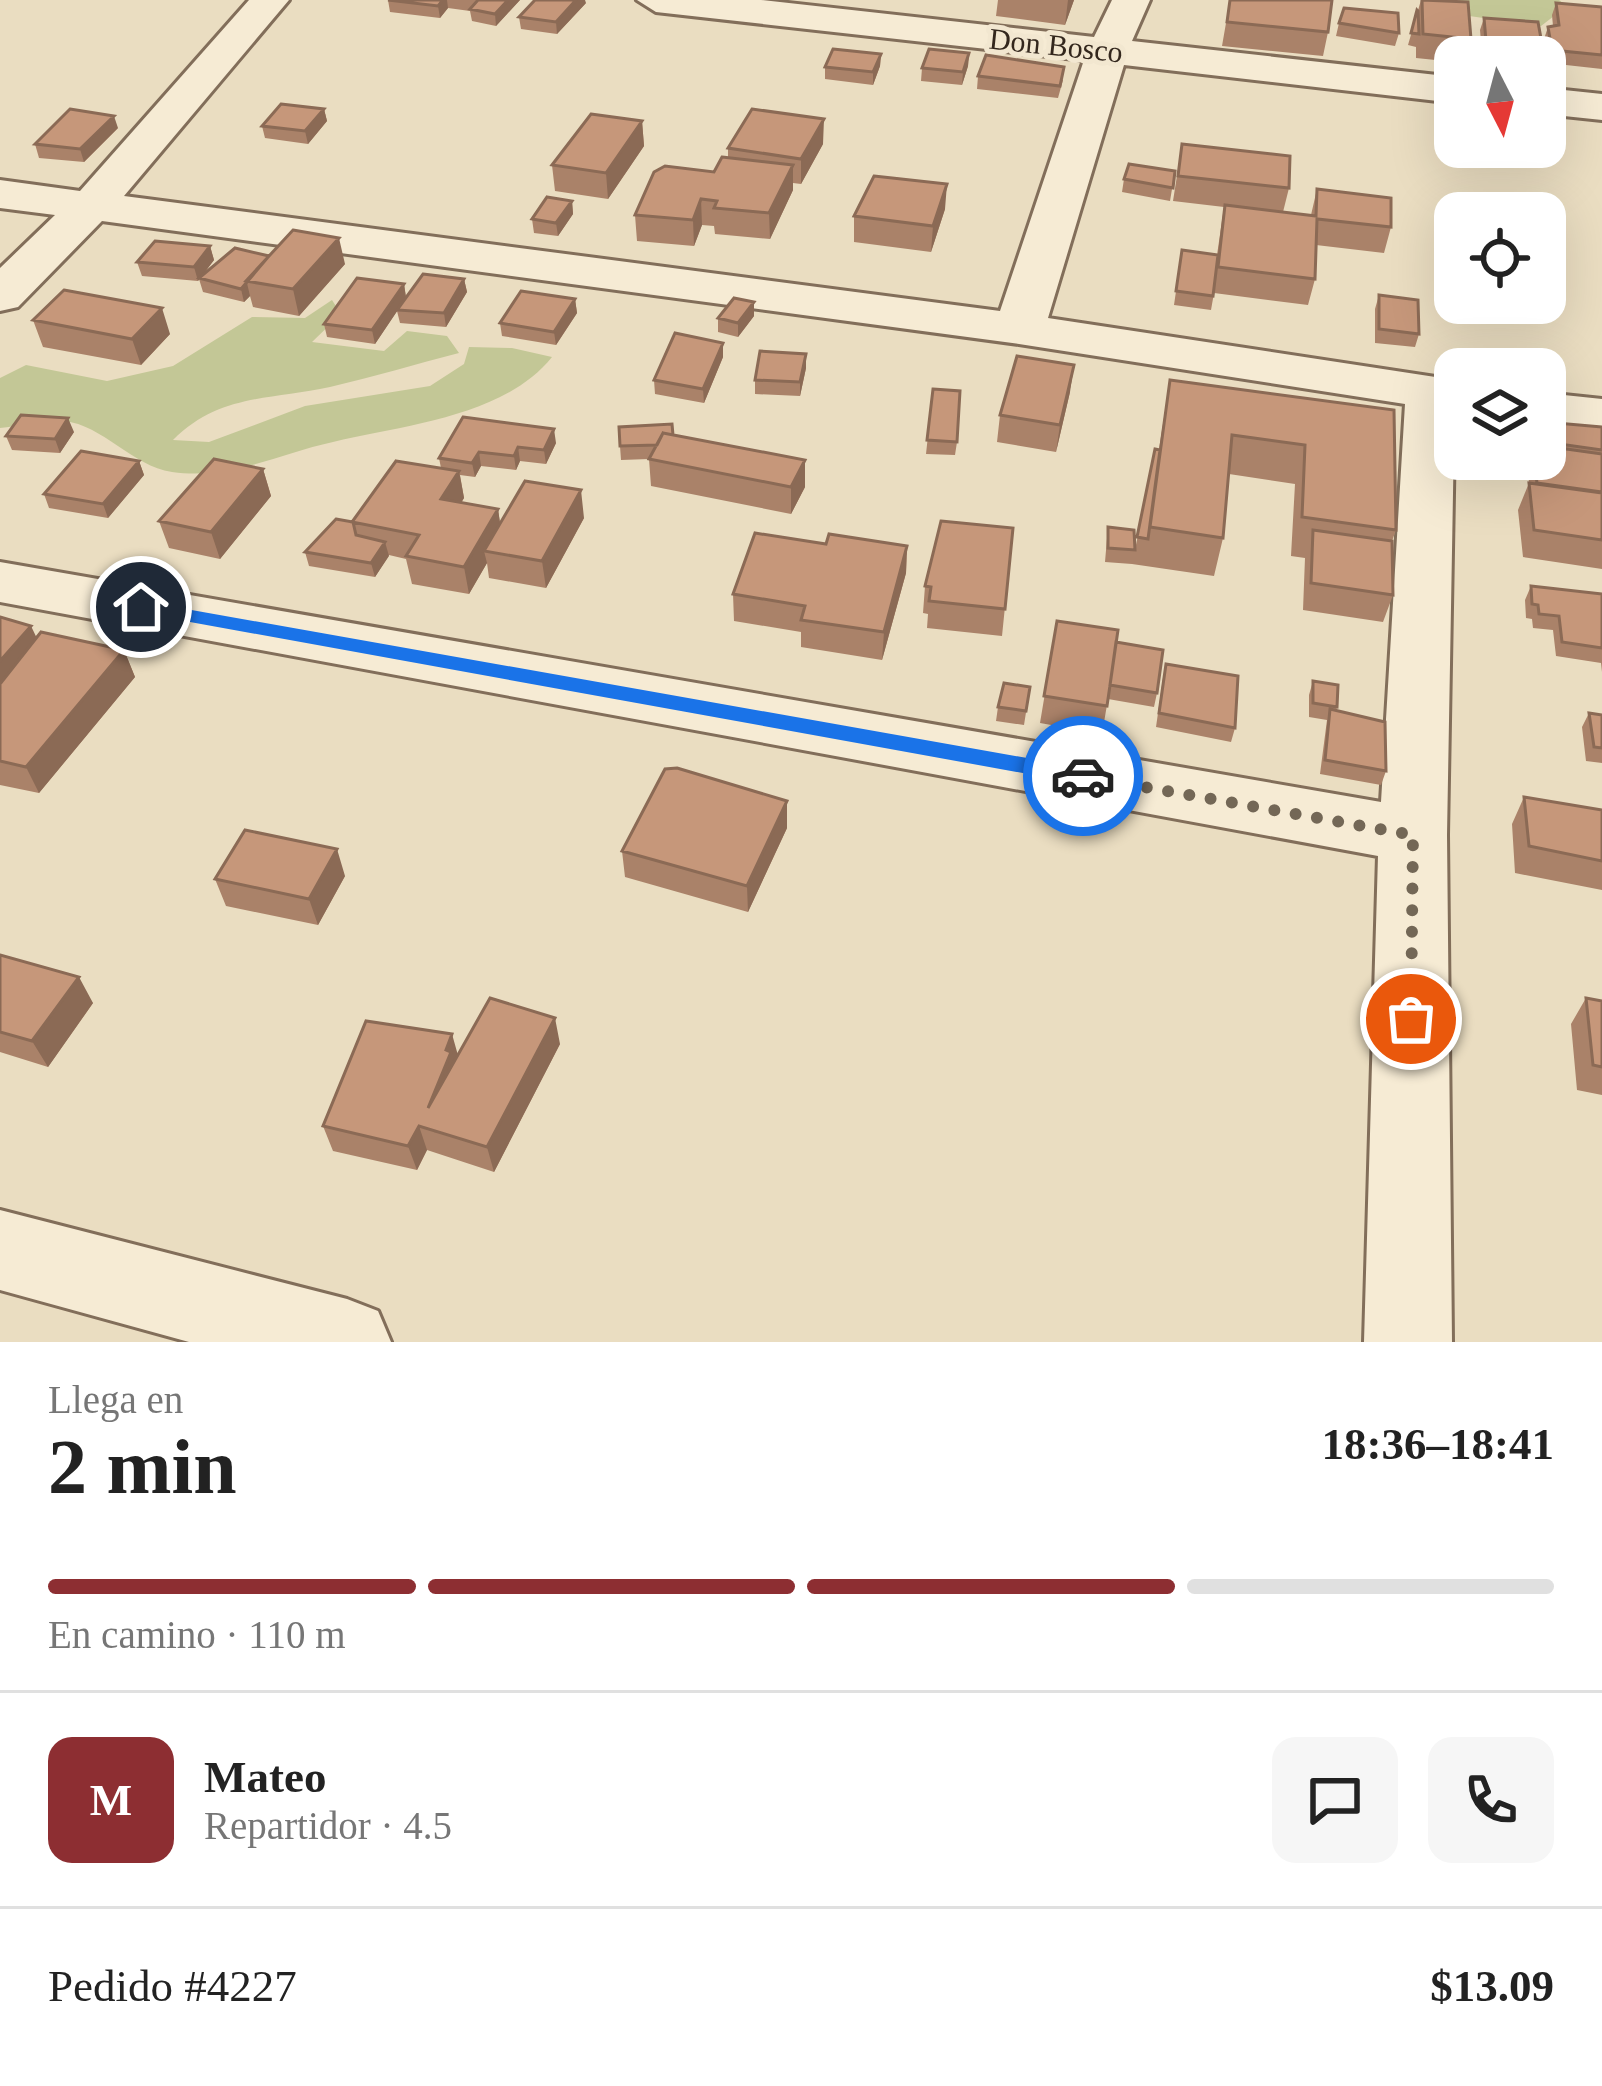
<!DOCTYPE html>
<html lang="es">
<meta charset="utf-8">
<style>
:root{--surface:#fff;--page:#f6f6f6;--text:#222;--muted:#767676;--line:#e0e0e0;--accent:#8d2e32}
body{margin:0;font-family:"Times New Roman",serif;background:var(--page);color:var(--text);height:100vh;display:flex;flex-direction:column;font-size:45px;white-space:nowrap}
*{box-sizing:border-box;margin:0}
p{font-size:39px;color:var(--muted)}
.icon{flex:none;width:66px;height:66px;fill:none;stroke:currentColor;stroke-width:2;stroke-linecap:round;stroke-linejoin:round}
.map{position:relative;height:1342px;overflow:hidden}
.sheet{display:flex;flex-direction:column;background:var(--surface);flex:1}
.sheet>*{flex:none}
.needle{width:78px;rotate:174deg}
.buttons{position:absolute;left:1434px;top:36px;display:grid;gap:24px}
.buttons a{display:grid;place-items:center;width:132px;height:132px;border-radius:24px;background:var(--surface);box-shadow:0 12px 48px #0002;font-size:60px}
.pin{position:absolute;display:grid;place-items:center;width:102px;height:102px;color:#fff;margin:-51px;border:6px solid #fff;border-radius:50%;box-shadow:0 3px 12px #0007}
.courier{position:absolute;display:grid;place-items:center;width:120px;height:120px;margin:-60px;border:9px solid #1a73e8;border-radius:50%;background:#fff;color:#222;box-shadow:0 3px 15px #0007}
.summary em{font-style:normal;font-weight:700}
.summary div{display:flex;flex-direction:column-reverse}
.summary{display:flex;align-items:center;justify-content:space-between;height:204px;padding:0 48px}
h1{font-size:78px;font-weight:700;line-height:90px}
.bar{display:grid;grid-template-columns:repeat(4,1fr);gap:18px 12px;align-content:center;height:144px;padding:0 48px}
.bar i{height:15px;border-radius:9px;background:var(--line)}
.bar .selected{background:var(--accent)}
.bar p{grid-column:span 4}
.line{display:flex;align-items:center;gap:30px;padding:0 48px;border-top:3px solid var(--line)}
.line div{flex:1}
.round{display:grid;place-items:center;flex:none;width:126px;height:126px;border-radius:24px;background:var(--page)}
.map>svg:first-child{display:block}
</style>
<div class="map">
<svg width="1602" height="1342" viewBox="0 0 1602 1342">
<rect width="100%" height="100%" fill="#eaddc1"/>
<!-- green -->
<path fill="#c3c796" d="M1459,0H1559L1567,6L1541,26L1448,13Z
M332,300L341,314L312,342L384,351L407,331L447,336L459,353C416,364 373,377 330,387C270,400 219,394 173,440L209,442L305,406L430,386L464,364L469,347L512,348L552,357C504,417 404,425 333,442C277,454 232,480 172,472C132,466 103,425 64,421C45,419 20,426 0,428V378L26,365L107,381L173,366L252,317L305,318Z"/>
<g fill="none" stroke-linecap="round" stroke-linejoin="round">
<defs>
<path id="street" d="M249,0H289L124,196L1000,311L1084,60L656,12L637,0H761L1094,37L1112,0H1150L1132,41L1455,77V103L1124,65L1048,318L1455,380L1447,835L1452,1342H1364L1378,856L0,602V562L1381,802L1405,404L1019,344L102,221L18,307L0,311V268L55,215L0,208V180L80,191Z
M1545,88L1602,94V120L1545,114Z
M1545,393L1602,399V433L1545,425Z
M0,1210L347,1299L378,1311L391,1342H189L0,1290Z"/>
</defs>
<!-- street casing -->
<use href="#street" stroke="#826e5a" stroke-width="6"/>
<!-- street -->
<use href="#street" fill="#f6ebd4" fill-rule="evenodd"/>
</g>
<!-- wall -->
<path fill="#aa8269" d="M388,0H520L496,26L472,21L470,11L448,8L440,18L390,12Z
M998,0H1074L1065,25L996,16Z
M1230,0L1328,32L1323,56L1222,46Z
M1421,0H1453L1471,39L1466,57H1455V62L1416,58V47L1408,45Z
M586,3L557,34L521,29L519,17Z
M1556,3L1602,7V69L1548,63L1544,39L1548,27L1553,26L1552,15Z
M1484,18L1542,44L1538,57L1482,54L1480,30Z
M1339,23L1399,33L1395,46L1336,36Z
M969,53L968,66L962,85L921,81L922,68Z
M881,54L880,66L873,85L825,79V67Z
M978,76L1063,80L1058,98L977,89Z
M324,109L327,121L308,144L265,138L262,126Z
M642,121L644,146L608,199L555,191L552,165Z
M118,128L84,162L39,158L35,144Z
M823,144L801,184L793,183V190L770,239L715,234L714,226L702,225L694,246L637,241L635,215L714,172L728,157V148Z
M1182,144L1289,188L1283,212L1311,215L1317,189L1391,227L1384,253L1316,245L1315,279L1308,305L1214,293L1211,310L1174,305L1182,250L1217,255L1224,207L1173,201Z
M1175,171L1170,201L1122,192L1124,179Z
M572,201L573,214L558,236L534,233L532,219Z
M945,209L931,252L854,242V216Z
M210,246L214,260L202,276L269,256L345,264L299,316L253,307L250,296L244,302L203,292L199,279L198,281L142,276L137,262Z
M464,279L467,292L446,327L400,323L397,311L375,344L327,337L324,324L404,284L406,297Z
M1379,295L1419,334L1415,347L1375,343V309Z
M575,299L577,313L556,345L502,336L500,323Z
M754,316L738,337L718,332V318Z
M33,320L170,334L141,365L43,347Z
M723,343V357L704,403L655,394L654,380Z
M806,354V368L800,396L755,394V380Z
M1170,380L1394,410L1396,530L1392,541L1393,595L1383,622L1303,610L1305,558L1291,556L1295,484L1229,474L1223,538L1214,576L1132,564L1105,562L1108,527L1135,550L1155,449H1159Z
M933,389L957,442L955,455L926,454Z
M1070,392L1056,452L997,442L1000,415Z
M463,417L556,443L546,464L520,461L516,470L481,466L475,477L460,475L464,498L461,503L498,509L500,524L584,518L546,588L489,578L487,563L469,594L412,584L406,559L389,555L375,577L309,566L305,552L441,468L439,458Z
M1545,422L1602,427V569L1523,557L1518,510L1529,483L1527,459H1545Z
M74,432L60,453L12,450L6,436Z
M673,435L805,460V487L791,514L651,486L649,459L621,460L620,446Z
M139,461L144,475L108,518L49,508L44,494Z
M263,469L271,496L220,559L169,548L159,521Z
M1013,528L1002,636L927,628L928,614L923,613L925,586Z
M826,544L907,546L906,573L882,660L801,647V632L734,621L733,594Z
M1531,586L1602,594V672L1601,663L1556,656L1553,630L1533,628L1532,619L1526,618L1525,600Z
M0,617L37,638L124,650L135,677L39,793L0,785Z
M1057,621L1116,642L1157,693L1154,707L1108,699L1102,734L1040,723Z
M1163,678L1235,728L1231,742L1156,727Z
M1313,681L1337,707L1336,711L1386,771L1381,785L1320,774L1327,720L1309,717V695Z
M1030,687L1024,725L996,721L998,707Z
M1589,713L1602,715V763L1586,761L1582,727Z
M1524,797L1602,810V890L1515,873L1512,824Z
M787,828L748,912L625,877L622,851Z
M345,876L318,925L226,906L215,879Z
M0,955L93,1003L48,1067L0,1052Z
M1586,998L1602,1001V1095L1577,1090L1571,1024Z
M560,1044L494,1172L427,1150L417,1170L333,1151L323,1126L458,1055Z"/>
<!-- shaded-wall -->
<path fill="#8b6a55" d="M443,0H447L448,8L440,18L438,6Z
M508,0H520L496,26L495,14Z
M576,0H585L586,3L557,34L556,22Z
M1068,0H1074L1065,25Z
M969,53L968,66L962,85L963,72Z
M881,54L880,66L873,85V72Z
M324,109L327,121L308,144L305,131Z
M114,116L118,128L84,162L80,149Z
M824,119L823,144L801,184V159Z
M642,121L644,146L608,199L606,173Z
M793,165V190L770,239L769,213Z
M947,184L945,209L931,252L933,226Z
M701,199L702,225L694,246L693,220Z
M572,201L573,214L558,236L556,223Z
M339,238L345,264L299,316L293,289Z
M210,246L214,260L198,281L194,267Z
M464,279L467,292L446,327L444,313Z
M247,283L250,296L244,302L241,289Z
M404,284L406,298L375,344L372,330Z
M575,299L577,313L556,345L554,332Z
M754,302V316L738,337V323Z
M162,308L170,334L141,365L132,339Z
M723,343V357L704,403L703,389Z
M806,354V368L800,396V382Z
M1074,365L1070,392L1056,452L1060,425Z
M68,418L74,432L60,453L55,439Z
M554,429L556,443L546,464L544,450Z
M518,447L520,461L516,470L514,456Z
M479,452L481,466L475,477L472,463Z
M805,460V487L791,514V487Z
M139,461L144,475L108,518L103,504Z
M263,469L271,496L220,559L211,532Z
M459,471L464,498L446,526L441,499Z
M581,490L584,518L546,588L542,561Z
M498,509L502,536L484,551L487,563L469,594L464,567Z
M385,542L389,556L375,577L371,563Z
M907,546L906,573L882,660L884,632Z
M31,626L44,653L0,703V661Z
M124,650L135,677L39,793L26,767Z
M787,801V828L748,912L747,886Z
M337,849L345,876L318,925L309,899Z
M79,977L93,1003L48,1067L32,1041Z
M555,1018L560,1044L494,1172L487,1147Z
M452,1034L459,1059L458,1077L435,1133L428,1108Z
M419,1126L427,1150L417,1170L408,1146Z"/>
<!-- building -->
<path fill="#c6977a" stroke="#8b6a55" stroke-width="3" d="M388,0H443L438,6Z
M478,0H508L495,14L470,9Z
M535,0H576L556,22L519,17Z
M1230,0H1332L1328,32L1227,22Z
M1422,0L1468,2L1471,39L1423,34Z
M1556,3L1602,7V55L1552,50L1548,27L1559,25Z
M1344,8L1398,13L1399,33L1339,23Z
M1417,10L1418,11L1419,34L1411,33Z
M1484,18L1538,22L1542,44L1486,41Z
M833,49L881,54L873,72L825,67Z
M929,49L969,53L963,72L922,68Z
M986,55L1064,67L1060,86L978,76Z
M281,104L324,109L305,131L262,126Z
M70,109L114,116L80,149L35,144Z
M752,109L824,119L801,159L728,148Z
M591,114L642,121L606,173L552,165Z
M1182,144L1290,156L1289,188L1178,176Z
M722,157L793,165L769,213L714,208L717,201L701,199L693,220L635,215L654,172L665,166L714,172Z
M1129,164L1175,171L1173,188L1124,179Z
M874,176L947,184L933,226L854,216Z
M1317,189L1391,198V227L1317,219L1315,279L1218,267L1225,205L1316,216Z
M547,197L572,201L556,223L532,219Z
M293,230L339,238L293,289L246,281Z
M155,241L210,246L194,267L137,262Z
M235,248L269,256L241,289L199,278Z
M1182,250L1218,255L1213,296L1176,291Z
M423,274L464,279L444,313L397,310Z
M357,278L404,284L372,330L324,324Z
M64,290L162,308L132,339L33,320Z
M521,291L575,299L554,332L500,323Z
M1379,295L1418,300L1419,334L1379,329Z
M734,298L754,302L738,323L718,318Z
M675,333L723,343L703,389L654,380Z
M760,351L806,354L800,382L755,380Z
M1017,356L1074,365L1060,425L1000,415Z
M1170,380L1394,410L1396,530L1302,517L1305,445L1232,435L1223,538L1150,527Z
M933,389L960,391L957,442L927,440Z
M21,415L68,418L55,439L6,436Z
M463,417L554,429L544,450L518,447L514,456L479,452L472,463L439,458Z
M1545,422L1602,427V450L1545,442Z
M672,424L673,435L663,433L657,445L620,446L619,427Z
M663,433L805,460L791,487L649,459Z
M1545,446L1602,454V492L1537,483L1534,459H1545Z
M1155,449L1160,450L1148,539L1137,537Z
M81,451L139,461L103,504L44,494Z
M214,459L263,469L211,532L159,521Z
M396,461L459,471L441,499L498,509L464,567L406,556L419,535L352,522Z
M525,481L581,490L542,561L484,551Z
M1529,483L1602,493V540L1534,530Z
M336,519L353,522L356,535L385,542L371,563L305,552Z
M941,521L1013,528L1005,609L929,601L931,587L925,586Z
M1108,527L1134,530L1135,550L1108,548Z
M1313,530L1392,541L1393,595L1311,583Z
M755,533L826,544L829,534L907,546L884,632L801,620L805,606L733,594Z
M1531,586L1602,594V648L1562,642L1559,616L1539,614L1538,605L1532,604Z
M0,617L31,626L0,661Z
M1057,621L1118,630L1107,706L1044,696Z
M41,632L124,650L26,767L0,761V684Z
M1116,642L1163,650L1157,693L1110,685Z
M1166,664L1238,676L1235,728L1159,713Z
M1313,681L1338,685L1337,707L1313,703Z
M1004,683L1030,687L1026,711L998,707Z
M1330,709L1385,722L1386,771L1325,760Z
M1589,713L1602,715V748L1594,747Z
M677,768L787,801L747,886L622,851L665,769Z
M1524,797L1602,810V861L1529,846Z
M245,830L337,849L309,899L215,879Z
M0,955L79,977L32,1041L0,1032Z
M490,998L555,1018L487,1147L419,1126L408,1146L323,1126L366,1021L452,1034L446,1050L451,1052L428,1108Z
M1586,998L1602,1001V1067L1593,1065Z"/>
<!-- route -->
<path fill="#1a73e8" d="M141,601L1083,768L1093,776L1083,784L135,612V603Z"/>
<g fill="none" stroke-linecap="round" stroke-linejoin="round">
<!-- done -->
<path stroke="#736756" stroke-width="12" stroke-dasharray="0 21.6" d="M1083,776L1413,835L1411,1019"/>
</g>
<g text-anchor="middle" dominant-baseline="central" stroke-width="10" stroke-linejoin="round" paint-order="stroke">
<!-- far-street labels -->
<g font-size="30" fill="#33271d" stroke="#f2e7d0">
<text transform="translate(1056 45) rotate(6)">Don Bosco</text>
</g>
</g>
</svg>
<div class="buttons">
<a><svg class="needle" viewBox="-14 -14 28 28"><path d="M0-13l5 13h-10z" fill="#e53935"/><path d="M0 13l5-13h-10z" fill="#767676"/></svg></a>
<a><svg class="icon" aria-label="locate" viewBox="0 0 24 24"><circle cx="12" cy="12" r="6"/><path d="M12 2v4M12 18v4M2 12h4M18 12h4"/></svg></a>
<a><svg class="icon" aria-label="layers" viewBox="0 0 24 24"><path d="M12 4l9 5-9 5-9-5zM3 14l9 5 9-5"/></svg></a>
</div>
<div class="pin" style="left:1411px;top:1019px;background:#ea580c"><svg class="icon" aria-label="bag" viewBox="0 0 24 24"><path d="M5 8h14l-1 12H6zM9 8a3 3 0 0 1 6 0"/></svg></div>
<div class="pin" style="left:141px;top:607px;background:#1f2937"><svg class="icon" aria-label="home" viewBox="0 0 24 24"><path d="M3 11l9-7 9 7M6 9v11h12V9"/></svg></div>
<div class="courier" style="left:1083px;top:776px"><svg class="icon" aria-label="car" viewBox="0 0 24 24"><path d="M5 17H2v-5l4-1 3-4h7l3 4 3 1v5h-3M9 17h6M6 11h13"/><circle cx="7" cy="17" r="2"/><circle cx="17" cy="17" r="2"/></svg></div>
</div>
<section class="sheet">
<div class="summary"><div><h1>2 min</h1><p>Llega en</p></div><em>18:36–18:41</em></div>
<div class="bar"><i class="selected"></i><i class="selected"></i><i class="selected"></i><i></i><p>En camino · 110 m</p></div>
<div class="line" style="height:216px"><b class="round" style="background:var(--accent);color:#fff">M</b><div><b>Mateo</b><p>Repartidor · 4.5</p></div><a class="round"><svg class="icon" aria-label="chat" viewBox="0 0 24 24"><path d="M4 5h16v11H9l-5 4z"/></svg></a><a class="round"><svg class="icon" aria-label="phone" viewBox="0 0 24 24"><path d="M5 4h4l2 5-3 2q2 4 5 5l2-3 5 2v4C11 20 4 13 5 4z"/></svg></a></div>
<div class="line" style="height:156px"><div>Pedido #4227</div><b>$13.09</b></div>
</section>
